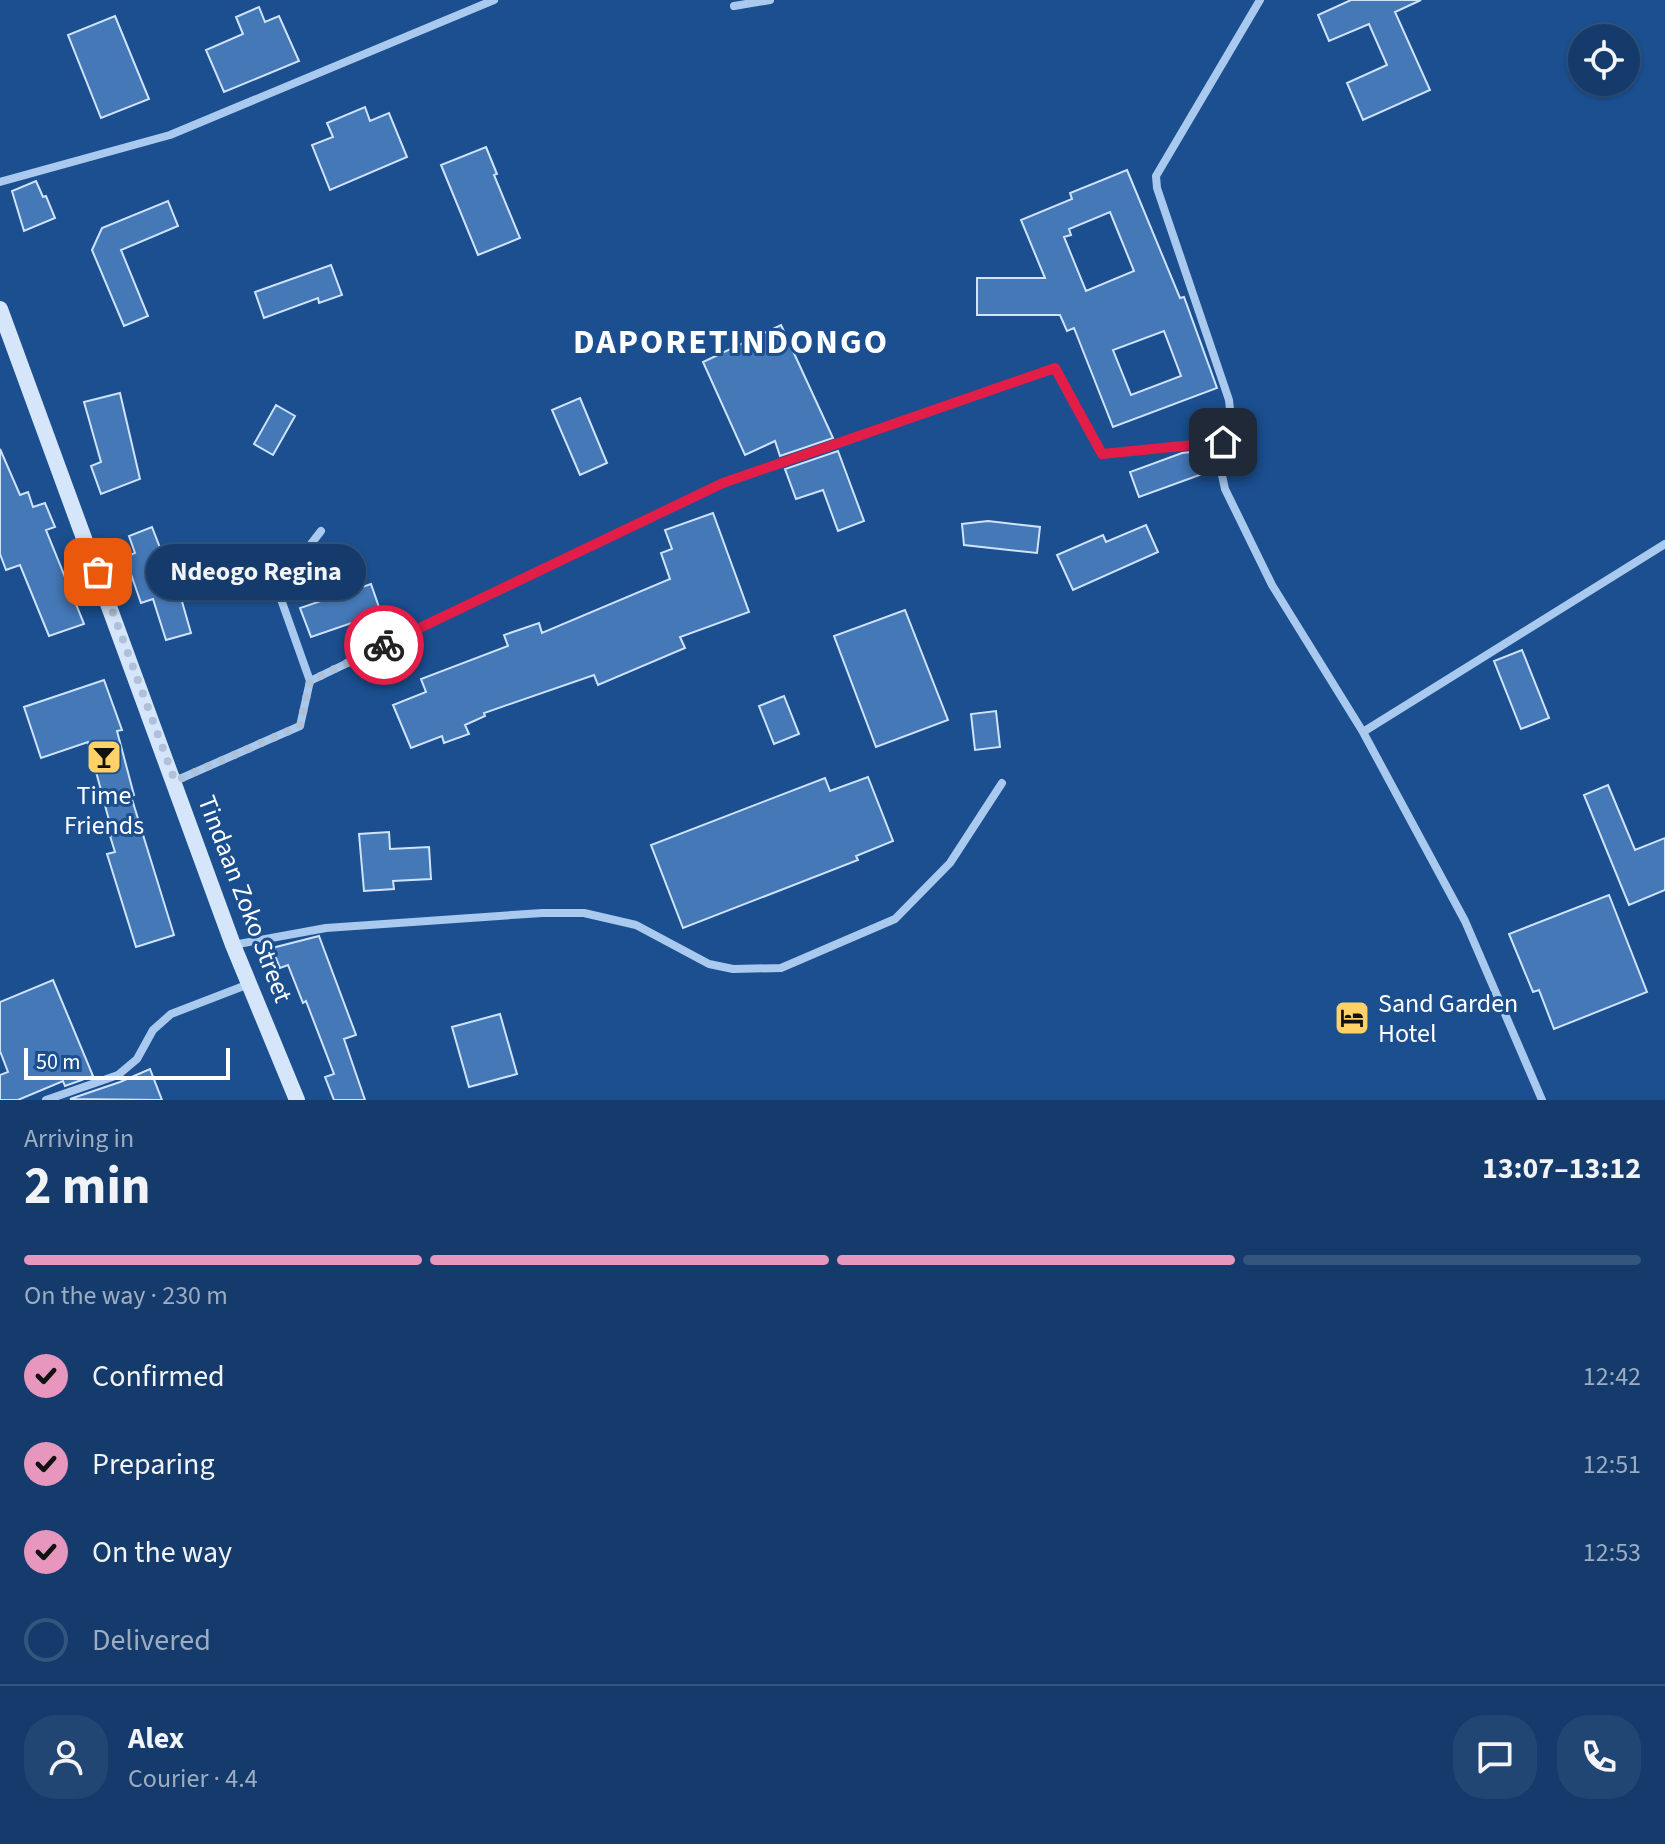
<!DOCTYPE html>
<meta charset="utf-8">
<style>
:root{--surface:#143b6b;--page:#214673;--text:#f1f3f6;--muted:#9dadc1;--line:#33557e;--accent:#e797bd}
body{margin:0;font-family:"Source Sans 3",sans-serif;background:var(--page);color:var(--text);height:100vh;display:flex;flex-direction:column;font-size:30px;white-space:nowrap}
*{box-sizing:border-box;margin:0}
p{font-size:26px;color:var(--muted)}
.icon{flex:none;width:44px;height:44px;fill:none;stroke:currentColor;stroke-width:2;stroke-linecap:round;stroke-linejoin:round}
.map{position:relative;height:1100px;overflow:hidden}
.side{display:flex;flex-direction:column;background:var(--surface);flex:1}
.side>*{flex:none}
.fabs{position:absolute;left:1568px;top:24px;display:grid;gap:16px}
.fabs a{display:grid;place-items:center;width:72px;height:72px;border-radius:50%;background:var(--surface);box-shadow:0 2px 6px #0004,0 0 0 2px var(--line);font-size:40px}
.scale{position:absolute;left:24px;bottom:20px;width:206px;box-sizing:border-box;padding-left:8px;border:4px solid #fff;border-top:0;font-size:22px;line-height:28px;white-space:nowrap;color:#fff;-webkit-text-stroke:6px #1b4f8f;paint-order:stroke}
.pin{position:absolute;display:grid;place-items:center;width:68px;height:68px;color:#fff;margin:-34px;border-radius:16px;box-shadow:0 4px 12px #0006}
.courier{position:absolute;display:grid;place-items:center;width:80px;height:80px;margin:-40px;border:6px solid #e11d48;border-radius:50%;background:#fff;color:#222;box-shadow:0 2px 10px #0007}
.bubble{position:absolute;height:56px;border-radius:28px;background:var(--surface);box-shadow:0 2px 6px #0004,0 0 0 2px var(--line);font-size:26px;font-weight:700;line-height:56px;text-align:center}
.headline em{font-style:normal;font-weight:700}
.headline div{display:flex;flex-direction:column-reverse}
.headline{display:flex;align-items:center;justify-content:space-between;height:136px;padding:0 24px}
h1{font-size:52px;font-weight:700;line-height:60px}
.bar{display:grid;grid-template-columns:repeat(4,1fr);gap:12px 8px;align-content:center;height:96px;padding:0 24px}
.bar i{height:10px;border-radius:6px;background:var(--line)}
.bar .active{background:var(--accent)}
.bar p{grid-column:span 4}
.line{display:flex;align-items:center;gap:20px;padding:0 24px;border-top:2px solid var(--line)}
.line div{flex:1}
.round{display:grid;place-items:center;flex:none;width:84px;height:84px;border-radius:32px;background:var(--page)}
ol{padding:0 24px;list-style:none}
li{display:flex;align-items:center;gap:24px;height:88px}
li p{margin-inline-start:auto}
li .icon{padding:8px;border-radius:50%;background:var(--accent);color:#111;stroke-width:4}
li:last-child{color:var(--muted)}
li i{width:44px;height:44px;border:4px solid var(--line);border-radius:50%}
.map>svg:first-child{display:block}
</style>
<div class="map">
<svg width="1665" height="1100" viewBox="0 0 1665 1100">
<rect width="100%" height="100%" fill="#1b4f8f"/>
<!-- building -->
<path fill="#4478b7" stroke="#cfe3fa" stroke-width="2" fill-rule="evenodd" d="M1351,0H1421L1395,12L1430,90L1363,120L1347,83L1387,65L1369,24L1329,41L1318,15Z
M259,7L265,22L279,16L299,61L224,92L206,50L243,34L236,17Z
M115,16L149,99L101,118L68,35Z
M365,107L370,121L389,113L407,157L330,190L312,145L333,137L327,123Z
M486,147L497,174L494,175L520,238L478,255L441,165Z
M1127,170L1180,298L1184,297L1217,388L1113,427L1074,328L1067,331L1060,315H977V278H1045L1021,220L1072,199L1070,193ZM1110,212L1134,271L1086,291L1064,237L1071,235L1069,229ZM1164,331L1181,376L1131,395L1113,350Z
M36,181L43,197L46,196L55,218L24,231L12,191Z
M168,201L178,226L121,250L148,316L124,326L92,250L102,228Z
M331,265L342,295L319,303L318,298L264,318L255,292Z
M781,325L833,438L780,456L775,441L745,455L703,362Z
M120,393L140,479L101,494L91,466L101,462L84,402Z
M580,398L607,463L580,475L552,410Z
M276,405L295,416L273,455L254,444Z
M0,449L20,495L28,492L33,507L45,503L55,527L46,530L84,624L49,636L20,565L6,570L0,554Z
M838,451L864,521L838,531L823,490L796,499L785,469Z
M1200,451L1208,472L1139,497L1130,472L1182,453Z
M713,513L749,612L680,637L685,648L598,685L594,675L484,713L485,716L465,725L469,734L444,743L442,736L411,748L393,705L426,692L421,679L508,646L504,635L539,623L542,633L670,579L661,553L672,549L665,530Z
M988,521L1040,527L1037,553L964,545L962,524Z
M1146,525L1158,552L1073,590L1057,555L1103,535L1106,542Z
M152,527L164,558L169,556L191,633L166,640L153,599L141,603L125,557L135,553L129,536Z
M371,584L381,613L311,637L300,608Z
M905,610L948,720L876,747L834,636Z
M1522,650L1549,718L1521,729L1494,661Z
M104,680L122,730L117,731L134,795L131,796L174,935L136,947L107,854L115,852L110,836L113,835L88,742L41,758L24,707Z
M784,696L799,734L774,744L759,706Z
M996,711L1000,747L975,750L971,714Z
M868,777L893,841L856,856L858,860L683,928L651,845L825,778L830,791Z
M1608,785L1635,850L1665,838V890L1629,905L1584,795Z
M389,832L390,849L429,847L431,879L393,881L394,889L364,891L359,834Z
M1609,895L1647,992L1554,1029L1539,990L1533,992L1509,934Z
M319,936L356,1035L344,1039L365,1100H334L325,1077L334,1074L306,1001L303,1003L288,965L280,968L272,948Z
M53,980L93,1076L65,1086L63,1081L18,1100H0V1075L8,1072L0,1051V1002Z
M500,1014L517,1074L469,1087L452,1027Z
M150,1069L162,1100L70,1099L120,1082Z"/>
<g fill="none" stroke-linecap="round" stroke-linejoin="round">
<!-- street -->
<path stroke="#a9c9ee" stroke-width="8" d="M1260,0L1156,176L1157,188L1229,400L1231,419L1220,466L1225,489L1272,585L1363,732L1465,921L1542,1100
M734,6L770,0
M0,182L170,135L494,0
M310,681L277,588L321,531
M1363,732L1665,544
M175,781L300,726L310,681L723,483L1055,368L1102,454L1223,442
M233,945L326,928L542,913H584L636,925L709,964L733,969L781,968L895,919L950,863L1002,783
M46,1100L118,1075L137,1059L153,1030L171,1014L249,984"/>
<!-- secondary -->
<path stroke="#d6e6fa" stroke-width="16" d="M0,309L233,945L297,1100"/>
</g>
<g fill="none" stroke-linecap="round" stroke-linejoin="round">
<!-- done -->
<path stroke="#afc1d8" stroke-width="8" stroke-dasharray="0 14.4" d="M98,572L175,781L300,726L310,681L384,645"/>
<!-- route -->
<path stroke="#e11d48" stroke-width="10" d="M384,645L723,483L1055,368L1102,454L1223,442"/>
</g>
<!-- icons -->
<defs>
<symbol id="bar-square" viewBox="-11 -11 22 22"><rect x="-9" y="-9" width="18" height="18" rx="4" fill="#ffd166" stroke="#1b4f8f"/><path d="M-6-5H6L.8 .8V4.5H3.5V6h-7V4.5H-.8V.8Z" fill="#111"/></symbol>
<symbol id="hotel-square" viewBox="-11 -11 22 22"><rect x="-9" y="-9" width="18" height="18" rx="4" fill="#ffd166" stroke="#1b4f8f"/><path d="M-6-4.5h1.5V1H6V5H4.5V3h-9V5H-6ZM-4 0a1.8 1.8 0 1 1 3.6 0ZM.5 0V-2.5h3Q6-2.5 6 0Z" fill="#111"/></symbol>
</defs>
<g fill-rule="evenodd">
<use href="#bar-square" x="84" y="737" width="40" height="40"/>
<use href="#hotel-square" x="1332" y="998" width="40" height="40"/>
</g>
<g text-anchor="middle" dominant-baseline="central" stroke-width="6" stroke-linejoin="round" paint-order="stroke">
<!-- poi labels -->
<g font-size="26" fill="#fff" stroke="#1b4f8f">
<text x="104" y="795">Time<tspan x="104" dy="30">Friends</tspan></text>
<text x="1378" y="1003" text-anchor="start">Sand Garden<tspan x="1378" dy="30">Hotel</tspan></text>
</g>
<!-- street labels -->
<g font-size="26" fill="#fff" stroke="#1b4f8f">
<text transform="translate(245 899) rotate(69)">Tindaan Zoko Street</text>
</g>
<!-- district labels -->
<g font-size="34" font-weight="bold" letter-spacing="2" fill="#fff" stroke="#1b4f8f">
<text x="731" y="342">DAPORETINDONGO</text>
</g>
</g>
</svg>
<div class="fabs">
<a><svg class="icon" aria-label="locate" viewBox="0 0 24 24"><circle cx="12" cy="12" r="6"/><path d="M12 2v4M12 18v4M2 12h4M18 12h4"/></svg></a>
</div>
<div class="scale">50 m</div>
<div class="pin" style="left:98px;top:572px;background:#ea580c"><svg class="icon" aria-label="bag" viewBox="0 0 24 24"><path d="M5 8h14l-1 12H6zM9 8a3 3 0 0 1 6 0"/></svg></div>
<div class="pin" style="left:1223px;top:442px;background:#1f2937"><svg class="icon" aria-label="home" viewBox="0 0 24 24"><path d="M3 11l9-7 9 7M6 9v11h12V9"/></svg></div>
<div class="courier" style="left:384px;top:645px"><svg class="icon" aria-label="bike" viewBox="0 0 24 24"><circle cx="6" cy="16" r="4"/><circle cx="18" cy="16" r="4"/><path d="M6 16l4-8h5l3 8M10 8l3 8H6M13 5h3"/></svg></div>
<div class="bubble" style="left:146px;top:544px;width:220px">Ndeogo Regina</div>
</div>
<section class="side">
<div class="headline"><div><h1>2 min</h1><p>Arriving in</p></div><em>13:07–13:12</em></div>
<div class="bar"><i class="active"></i><i class="active"></i><i class="active"></i><i></i><p>On the way · 230 m</p></div>
<ol>
<li><svg class="icon" aria-label="check" viewBox="0 0 24 24"><path d="M5 12l5 5 9-10"/></svg>Confirmed<p>12:42</p></li>
<li><svg class="icon" aria-label="check" viewBox="0 0 24 24"><path d="M5 12l5 5 9-10"/></svg>Preparing<p>12:51</p></li>
<li><svg class="icon" aria-label="check" viewBox="0 0 24 24"><path d="M5 12l5 5 9-10"/></svg>On the way<p>12:53</p></li>
<li><i></i>Delivered</li>
</ol>
<div class="line" style="height:144px"><a class="round"><svg class="icon" aria-label="person" viewBox="0 0 24 24"><circle cx="12" cy="8" r="4"/><path d="M4 21q1-7 8-7t8 7"/></svg></a><div><b>Alex</b><p>Courier · 4.4</p></div><a class="round"><svg class="icon" aria-label="chat" viewBox="0 0 24 24"><path d="M4 5h16v11H9l-5 4z"/></svg></a><a class="round"><svg class="icon" aria-label="phone" viewBox="0 0 24 24"><path d="M5 4h4l2 5-3 2q2 4 5 5l2-3 5 2v4C11 20 4 13 5 4z"/></svg></a></div>
</section>
